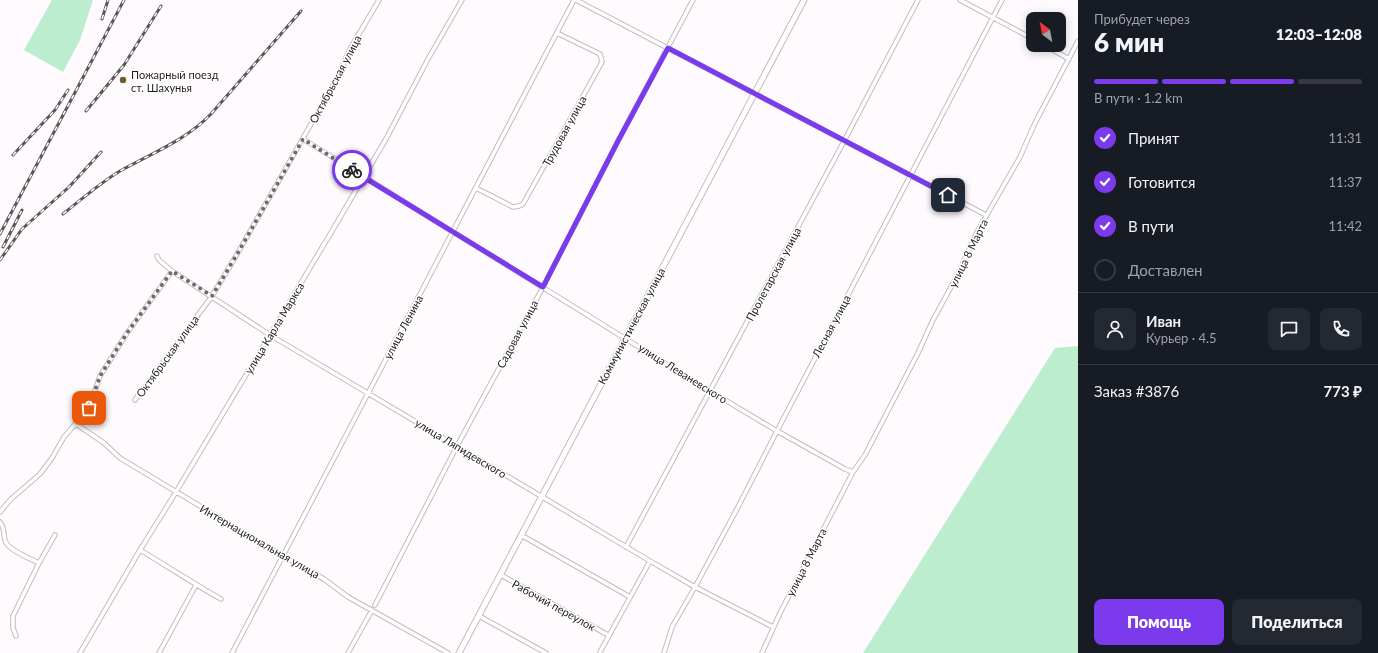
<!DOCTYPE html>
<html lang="ru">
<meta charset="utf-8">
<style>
:root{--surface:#171b24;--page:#242831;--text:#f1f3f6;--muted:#9ea1a6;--line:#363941;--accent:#7c3aed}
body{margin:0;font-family:Lato,sans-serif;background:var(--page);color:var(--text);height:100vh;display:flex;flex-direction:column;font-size:15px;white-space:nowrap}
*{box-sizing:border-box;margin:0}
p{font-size:13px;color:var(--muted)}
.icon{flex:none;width:22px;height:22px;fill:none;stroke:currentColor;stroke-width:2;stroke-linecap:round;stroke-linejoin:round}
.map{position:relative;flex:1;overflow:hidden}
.panel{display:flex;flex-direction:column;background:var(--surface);width:300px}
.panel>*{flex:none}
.needle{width:26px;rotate:328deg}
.buttons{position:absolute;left:1026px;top:12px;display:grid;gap:8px}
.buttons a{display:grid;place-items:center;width:40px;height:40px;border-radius:8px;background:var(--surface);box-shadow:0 2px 10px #0003;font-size:20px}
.pin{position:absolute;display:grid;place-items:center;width:34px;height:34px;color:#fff;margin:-17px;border-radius:8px;box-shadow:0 2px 6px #0006}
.courier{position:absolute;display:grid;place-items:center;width:40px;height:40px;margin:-20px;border:3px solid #7c3aed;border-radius:50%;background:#fff;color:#222;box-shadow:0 1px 5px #0007}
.overview em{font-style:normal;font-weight:800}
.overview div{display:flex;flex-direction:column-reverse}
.overview{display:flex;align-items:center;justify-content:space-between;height:68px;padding:0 16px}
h1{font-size:26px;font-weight:800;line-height:30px}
.bar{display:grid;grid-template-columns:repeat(4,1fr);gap:6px 4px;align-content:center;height:48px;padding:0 16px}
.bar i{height:5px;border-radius:3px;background:var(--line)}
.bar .on{background:var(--accent)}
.bar p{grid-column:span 4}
.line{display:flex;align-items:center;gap:10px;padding:0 16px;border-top:1px solid var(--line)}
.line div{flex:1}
.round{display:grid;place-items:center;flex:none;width:42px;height:42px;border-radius:8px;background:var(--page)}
ol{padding:0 16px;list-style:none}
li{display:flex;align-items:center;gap:12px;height:44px}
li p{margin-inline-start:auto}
li .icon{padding:4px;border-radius:50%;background:var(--accent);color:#fff;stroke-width:4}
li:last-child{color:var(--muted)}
li i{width:22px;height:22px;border:2px solid var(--line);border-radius:50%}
.cta{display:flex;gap:8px;margin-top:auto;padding:8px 16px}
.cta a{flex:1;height:46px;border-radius:8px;background:var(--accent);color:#fff;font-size:16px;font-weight:800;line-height:46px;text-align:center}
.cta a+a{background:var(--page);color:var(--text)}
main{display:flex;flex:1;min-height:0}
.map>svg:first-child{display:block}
</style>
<main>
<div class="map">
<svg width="1078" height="653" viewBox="0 0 1078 653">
<rect width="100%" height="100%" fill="#fefafe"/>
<!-- green -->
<path fill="#bcedce" d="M52,0H93L80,40L63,72L24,50Z
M1078,346V653H863L1055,348Z"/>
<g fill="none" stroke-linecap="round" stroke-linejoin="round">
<defs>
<path id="street" d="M576,0L986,215
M960,0L1033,39
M1044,45L1069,59
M303,139L710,391L777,431L845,469L853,472L865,455L879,428L918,353L932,322L958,274L977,232L1020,157L1035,123L1078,41
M476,188L513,207L519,206L523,204L602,62L600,54L557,33
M157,256L159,260L172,271L270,335L650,561L695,587L773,627
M135,400L212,296L236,256L332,87L341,69L350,49L379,0
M76,424L104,443L120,458L283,556L324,579L348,597L448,653
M0,512L11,499L40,474L52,458L64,437L89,408L100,376L127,333L172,271
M0,522C5,528 3,533 5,540C6,549 31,559 39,563
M521,535L630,597
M626,547L842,145L918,0
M140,550C167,566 194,584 221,599
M501,575L608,635
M375,605L457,446L543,287L618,141L693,0
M479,616L546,653
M16,636L13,628V616L39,563L55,535
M600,652L650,561
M80,653L140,550L176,492L332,231L386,139L428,59L462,0
M159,653L196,585
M232,653L574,0
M348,653L372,610
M664,653L672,627L695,587L737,509L777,431L1002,0
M762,653L780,613L853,472"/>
<path id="secondary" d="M459,653L804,0"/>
</defs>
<!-- street casing -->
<use href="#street" stroke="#c0bdc1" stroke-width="5.5"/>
<!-- secondary casing -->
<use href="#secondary" stroke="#c0bdc1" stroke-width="7"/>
<!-- street -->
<use href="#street" stroke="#fff" stroke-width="3.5"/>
<!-- secondary -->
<use href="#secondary" stroke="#fff" stroke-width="5"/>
<defs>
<path id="rail" d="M102,19L108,0
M86,111L124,65L161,6
M13,155L55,110L68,90
M63,214C82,199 100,183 120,171C152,153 185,141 211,114L301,11
M0,234L124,0
M3,247L22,210
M0,260L22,229L69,187L101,152"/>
</defs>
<!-- rail casing -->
<use href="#rail" stroke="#595759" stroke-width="3"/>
<!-- rail -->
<use href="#rail" stroke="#fff" stroke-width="1.5" stroke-dasharray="4.5" stroke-linecap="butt"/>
</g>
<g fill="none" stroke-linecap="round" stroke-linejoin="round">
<!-- done -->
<path stroke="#6c6a6c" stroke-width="4" stroke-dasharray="0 7.2" d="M89,408L100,376L127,333L172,271L212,296L236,256L303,139L352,170"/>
<!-- route -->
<path stroke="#7c3aed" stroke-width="5" d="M352,170L543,287L618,141L668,48L948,195"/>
</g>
<!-- markers -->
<circle fill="#735c2c" stroke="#fff" stroke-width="1.5" cx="123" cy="80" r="4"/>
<g text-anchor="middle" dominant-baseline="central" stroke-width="3" stroke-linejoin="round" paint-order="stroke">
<!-- poi labels -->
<g font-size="11" fill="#1e1c1e" stroke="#fff" text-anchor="start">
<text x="131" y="74">Пожарный поезд<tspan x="131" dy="13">ст. Шахунья</tspan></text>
</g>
<!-- street labels -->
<g font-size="11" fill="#1e1c1e" stroke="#fff">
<text transform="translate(335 79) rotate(-62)">Октябрьская улица</text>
<text transform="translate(564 131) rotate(-61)">Трудовая улица</text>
<text transform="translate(968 253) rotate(-64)">улица 8 Марта</text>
<text transform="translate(773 274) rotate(-62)">Пролетарская улица</text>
<text transform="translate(631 326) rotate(-62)">Коммунистическая улица</text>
<text transform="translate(831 326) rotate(-62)">Лесная улица</text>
<text transform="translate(403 327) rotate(-62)">улица Ленина</text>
<text transform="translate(274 328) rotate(-59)">улица Карла Маркса</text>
<text transform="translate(517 334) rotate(-62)">Садовая улица</text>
<text transform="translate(167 356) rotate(-54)">Октябрьская улица</text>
<text transform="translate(683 373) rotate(32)">улица Леваневского</text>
<text transform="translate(461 448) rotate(31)">улица Ляпидевского</text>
<text transform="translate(260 541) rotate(30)">Интернациональная улица</text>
<text transform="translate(806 562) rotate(-63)">улица 8 Марта</text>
<text transform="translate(554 605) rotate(29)">Рабочий переулок</text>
</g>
</g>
</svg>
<div class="buttons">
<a><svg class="needle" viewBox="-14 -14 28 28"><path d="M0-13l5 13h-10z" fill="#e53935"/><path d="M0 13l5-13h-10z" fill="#9ea1a6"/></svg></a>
</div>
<div class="pin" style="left:89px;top:408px;background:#ea580c"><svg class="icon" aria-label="bag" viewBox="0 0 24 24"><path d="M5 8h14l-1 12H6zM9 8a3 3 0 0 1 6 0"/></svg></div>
<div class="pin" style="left:948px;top:195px;background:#1f2937"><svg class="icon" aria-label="home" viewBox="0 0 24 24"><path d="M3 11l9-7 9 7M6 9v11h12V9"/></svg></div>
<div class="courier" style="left:352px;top:170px"><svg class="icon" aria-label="bike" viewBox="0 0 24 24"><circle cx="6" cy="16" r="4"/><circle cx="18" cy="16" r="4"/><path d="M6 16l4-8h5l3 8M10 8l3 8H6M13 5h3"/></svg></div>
</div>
<section class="panel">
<div class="overview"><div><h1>6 мин</h1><p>Прибудет через</p></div><em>12:03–12:08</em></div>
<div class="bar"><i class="on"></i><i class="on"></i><i class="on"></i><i></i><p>В пути · 1.2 km</p></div>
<ol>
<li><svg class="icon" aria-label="check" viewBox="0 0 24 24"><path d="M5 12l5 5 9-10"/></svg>Принят<p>11:31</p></li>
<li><svg class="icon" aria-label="check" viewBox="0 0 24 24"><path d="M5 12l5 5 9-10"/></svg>Готовится<p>11:37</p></li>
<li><svg class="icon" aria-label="check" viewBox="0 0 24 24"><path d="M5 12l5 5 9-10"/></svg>В пути<p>11:42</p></li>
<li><i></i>Доставлен</li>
</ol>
<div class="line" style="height:72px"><a class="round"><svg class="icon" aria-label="person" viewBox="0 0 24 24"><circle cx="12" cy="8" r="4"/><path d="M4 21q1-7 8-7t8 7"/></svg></a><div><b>Иван</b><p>Курьер · 4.5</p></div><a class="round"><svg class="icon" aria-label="chat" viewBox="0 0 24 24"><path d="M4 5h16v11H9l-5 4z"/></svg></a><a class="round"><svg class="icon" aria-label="phone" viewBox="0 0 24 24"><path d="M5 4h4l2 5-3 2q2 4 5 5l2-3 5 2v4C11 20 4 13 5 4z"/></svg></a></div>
<div class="line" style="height:52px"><div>Заказ #3876</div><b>773 ₽</b></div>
<div class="cta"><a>Помощь</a><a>Поделиться</a></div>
</section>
</main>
